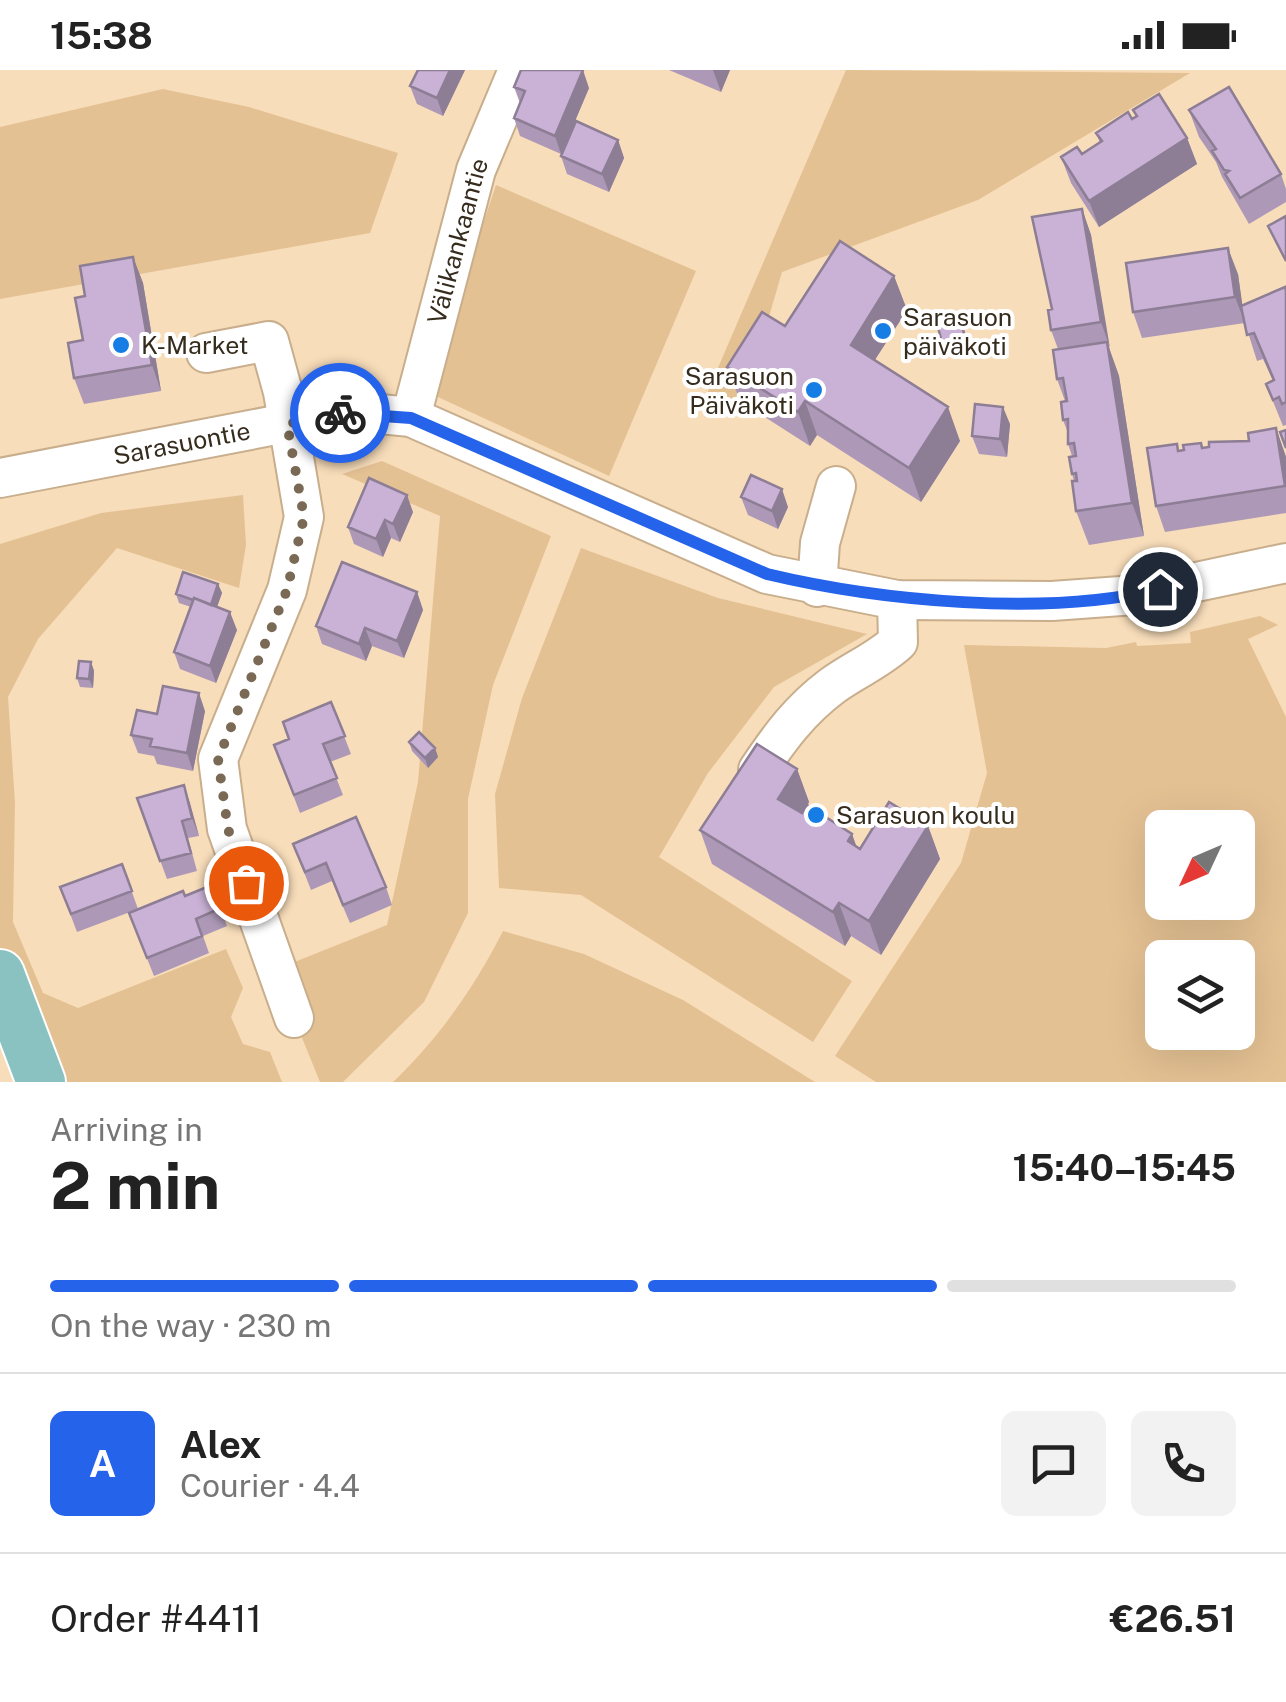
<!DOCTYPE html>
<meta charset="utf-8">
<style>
:root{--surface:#fff;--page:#f2f2f2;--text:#222;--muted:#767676;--line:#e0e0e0;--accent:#2563eb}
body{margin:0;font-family:"Public Sans",sans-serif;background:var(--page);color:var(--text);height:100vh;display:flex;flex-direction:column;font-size:38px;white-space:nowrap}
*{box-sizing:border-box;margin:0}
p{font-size:32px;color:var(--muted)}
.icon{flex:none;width:55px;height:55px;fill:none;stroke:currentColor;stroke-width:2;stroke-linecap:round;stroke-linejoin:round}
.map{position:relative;height:1012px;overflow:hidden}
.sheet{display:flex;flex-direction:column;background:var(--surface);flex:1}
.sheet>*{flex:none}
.needle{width:65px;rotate:226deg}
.controls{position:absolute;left:1145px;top:740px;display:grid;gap:20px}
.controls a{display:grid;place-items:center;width:110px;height:110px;border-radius:15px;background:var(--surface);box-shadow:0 10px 40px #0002;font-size:50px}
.pin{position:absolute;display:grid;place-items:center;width:85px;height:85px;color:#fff;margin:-42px;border:5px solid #fff;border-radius:50%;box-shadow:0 2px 10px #0007}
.courier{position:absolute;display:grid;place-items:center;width:100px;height:100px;margin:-50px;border:8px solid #2563eb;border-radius:50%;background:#fff;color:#222;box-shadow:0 2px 12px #0007}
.overview em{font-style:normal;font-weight:700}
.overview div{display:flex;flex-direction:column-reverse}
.overview{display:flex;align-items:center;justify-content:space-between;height:170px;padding:0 50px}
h1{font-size:65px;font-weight:700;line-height:75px}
.bar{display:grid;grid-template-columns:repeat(4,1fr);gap:15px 10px;align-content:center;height:120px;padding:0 50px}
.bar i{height:12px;border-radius:8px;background:var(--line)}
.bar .on{background:var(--accent)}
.bar p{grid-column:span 4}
.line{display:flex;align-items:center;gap:25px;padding:0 50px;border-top:2px solid var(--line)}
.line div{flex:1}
.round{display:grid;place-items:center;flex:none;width:105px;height:105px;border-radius:15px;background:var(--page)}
.status{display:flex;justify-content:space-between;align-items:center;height:70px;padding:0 50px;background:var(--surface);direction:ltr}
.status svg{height:28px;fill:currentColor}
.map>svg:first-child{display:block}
</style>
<div class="status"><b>15:38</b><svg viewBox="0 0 49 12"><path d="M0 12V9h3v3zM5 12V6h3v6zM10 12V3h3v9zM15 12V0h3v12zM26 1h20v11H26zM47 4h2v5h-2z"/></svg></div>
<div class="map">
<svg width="1286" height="1012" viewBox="0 0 1286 1012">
<rect width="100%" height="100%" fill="#f8ddba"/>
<!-- green -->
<path fill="#e4c193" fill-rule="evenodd" d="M846,0L1190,3L978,130L782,202L741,343L705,328Z
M163,19L249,37L398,83L370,163L0,229V57Z
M496,115L696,201L609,406L427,322Z
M382,391L551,466L493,615L468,729V843L424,932L343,1012H320L280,914L292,893L387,855L418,712L440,446L342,404Z
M243,425L246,475L239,518L117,478L38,569L8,627L15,733L13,852L43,923L78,938L226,879L243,918L231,947L243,974L270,982L282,1012H50L0,880V474L101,443Z
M581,478L718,528L867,564L774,617L708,703L659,787L852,911L813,972L581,825L499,818L495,724L522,628Z
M1260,546L1278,555L1248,569L1286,647V1012H876L835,986L961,793L987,703L964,575L1106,578L1136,572L1137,576L1191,573L1190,562ZM1162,758H1238V832H1162ZM1162,888H1238V962H1162Z
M503,861L584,884L683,930L815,1012H393C439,968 474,918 503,861Z"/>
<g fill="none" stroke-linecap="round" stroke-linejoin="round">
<defs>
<g id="minor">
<path d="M206,283L269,271L283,322L304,447L287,520L218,689L227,759L294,948"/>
<path id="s1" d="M411,347L476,100L518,0"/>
<path id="s2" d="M0,408L349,341L411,347L767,504L897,530L1052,531L1135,525L1286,493"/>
<path d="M817,517L820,473L836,416"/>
<path d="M758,700C780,667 800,640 832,616C854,600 877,591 898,572L897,530"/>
</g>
<path id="major" d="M0,904L41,1012"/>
</defs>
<!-- minor casing -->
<use href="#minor" stroke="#c8ae8c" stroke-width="42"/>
<!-- major casing -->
<use href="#major" stroke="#fff" stroke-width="52"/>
<!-- minor -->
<use href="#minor" stroke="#fff" stroke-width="38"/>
<!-- major -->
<use href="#major" stroke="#8ac1c1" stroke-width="48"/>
</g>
<!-- wall -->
<path fill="#ad99b7" d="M465,0L443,46L417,34L410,16Z
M669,0H730L721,22Z
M514,17L589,18L561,84L520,66L514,48L520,33Z
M1133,40L1187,68L1197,94L1099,157L1071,113L1061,87L1082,84L1100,73L1096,63L1132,49L1136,47Z
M1189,40L1281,104L1286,119V132L1249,154L1222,107L1216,92L1199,67Z
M618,70L624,88L609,122L567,104L561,86Z
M1082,139L1091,165L1109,278L1119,306L1144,466L1089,475L1076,441L1074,411L1072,404V386L1068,374V363L1063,350L1065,331L1057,309L1058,279L1051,260L1052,239Z
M133,187L143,213L161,321L84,334L74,308L83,270L85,226Z
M1238,204L1242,235L1286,221V355L1283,356L1266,314L1273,311L1263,289L1257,291L1245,253L1142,268L1133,242Z
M894,206L907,240L875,290L960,371L921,432L817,365L810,376L740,331L727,297L785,256Z
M959,244L968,276L945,282L942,273Z
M1010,354L1007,387L979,384L972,366Z
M1276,358L1286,387V443L1165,462L1156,436L1179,381L1201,373L1203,378L1249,371Z
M741,427L788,437L778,459L748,445Z
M413,442L400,472L391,468L383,487L354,474L348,457Z
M218,514L222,523L217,537L237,560L216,613L180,599L174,582L191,537L179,533L176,524Z
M417,522L423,540L404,588L372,576L366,591L322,574L316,556Z
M91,592L94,601L93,618L80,617L77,608Z
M331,632L351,684L330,692L343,725L300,743L274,675L289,669Z
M205,641L193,701L157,694L154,686L138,683L131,665L157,644Z
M409,672L435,678L438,687L428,698L412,681Z
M797,699L809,732L807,736L860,779L928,756L940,789L881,885L851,866L845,876L712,794L700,760Z
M184,715L199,766L188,768L197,801L167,809L137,728Z
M293,774L386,817L392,835L350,853L332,811L311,820Z
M122,794L138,839L77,862L60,817Z
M212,815L227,856L203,866L209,883L154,906L129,843L185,826Z"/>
<!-- shaded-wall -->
<path fill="#8d7d95" d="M450,0H465L443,46L437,28Z
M583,0L589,18L561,84L555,66Z
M713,0H730L721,22Z
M1187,68L1197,94L1099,157L1089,131Z
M618,70L624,88L609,122L602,104Z
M1082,139L1091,165L1110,278L1101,252Z
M1228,178L1238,204L1245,253L1235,227Z
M133,187L143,213L161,321L152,295Z
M894,206L907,240L863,308L851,275Z
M1107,272L1119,306L1144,466L1132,433Z
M805,331L817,365L810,376L798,342Z
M948,337L960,371L921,432L909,398Z
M1003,337L1010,354L1007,387L1000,369Z
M1276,358L1286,387V418Z
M782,419L788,437L778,459L772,441Z
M407,425L413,442L400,472L393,454Z
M385,450L391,468L383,487L376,469Z
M218,514L222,523L214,545L211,536Z
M417,522L423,540L404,588L397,571Z
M230,542L237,560L216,613L210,596Z
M365,558L372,576L366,591L359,574Z
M91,592L94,601L93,618L89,609Z
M199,623L205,641L193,701L187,683Z
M435,678L438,687L428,698L425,688Z
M797,699L809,732L791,763L778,729Z
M184,715L190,733L199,766L192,748Z
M928,756L940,789L881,885L869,851Z
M852,764L864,797L848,771Z
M839,833L851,866L845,876L833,842Z"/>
<!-- building -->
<path fill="#c9b2d5" stroke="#8d7d95" stroke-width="2.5" d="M418,0H450L437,28L410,16Z
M521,0H583L555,66L514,48L525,21L514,17Z
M1229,17L1281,104L1240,128L1225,104L1229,101L1224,100L1212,81L1216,79L1189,40Z
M1159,24L1187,68L1089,131L1061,87L1077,77L1082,84L1102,71L1096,63L1128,42L1132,49L1137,46L1133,40Z
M576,51L618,70L602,104L561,86Z
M1082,139L1101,252L1051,260L1048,240L1052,239L1032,147Z
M1286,146V191L1268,156Z
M840,171L894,206L851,275L948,337L909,398L805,331L798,342L727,297L762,242L785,256Z
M1228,178L1235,227L1133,242L1126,193Z
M133,187L152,295L74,308L68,273L83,270L75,228L85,226L80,196Z
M1285,217L1286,221V332L1282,334L1279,327L1273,330L1266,314L1274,310L1254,263L1247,265L1241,236Z
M959,244L965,267L942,273L936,249Z
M1107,272L1132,433L1076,441L1072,411H1077L1076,403L1072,404L1069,387L1076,386L1074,373L1068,374V349L1063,350L1061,332L1067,331L1063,308L1057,309L1053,280Z
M975,334L1003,337L1000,369L972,366Z
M1276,358L1285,416L1156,436L1147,378L1177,374L1178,381L1184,380L1183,375L1201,373L1202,378L1209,377V372L1249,371L1248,363Z
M1286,360V378L1280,362Z
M751,405L782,419L772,441L741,427Z
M369,408L407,425L393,454L385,450L376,469L348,457Z
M342,492L417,522L397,571L365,558L359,574L316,556Z
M183,502L218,514L211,535L194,528L193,530L176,524Z
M194,528L230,542L210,596L174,582Z
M79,591L91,592L89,609L77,608Z
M163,616L199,623L187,683L150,676L152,669L131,665L137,640L157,644Z
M331,632L345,666L323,674L337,708L294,725L274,675L289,669L283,652Z
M419,662L435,678L425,688L409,672Z
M757,674L797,699L778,729L802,743L807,735L852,764L848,771L860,779L889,732L928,756L869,851L839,833L833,842L700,760Z
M184,715L192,748L182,751L191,783L160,791L137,728Z
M356,747L386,817L343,835L326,793L305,802L293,774Z
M122,794L132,821L71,844L60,817Z
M212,815L221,838L196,849L202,866L147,888L129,843L183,821L185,826Z"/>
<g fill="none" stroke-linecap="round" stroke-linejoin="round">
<!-- done -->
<path stroke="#7a6a55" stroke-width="10" stroke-dasharray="0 18" d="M246,813L228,759L218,689L287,520L304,447L287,354L340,343"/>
<!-- route -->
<path stroke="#2563eb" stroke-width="12" d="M340,343L411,348L767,504C880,531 1046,547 1160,519"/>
</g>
<!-- markers -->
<g fill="#167de5" stroke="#fff" stroke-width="4">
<circle cx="883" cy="261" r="10"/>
<circle cx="121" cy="275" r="10"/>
<circle cx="814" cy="320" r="10"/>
<circle cx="816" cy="745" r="10"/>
</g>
<g text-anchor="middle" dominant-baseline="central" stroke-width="8" stroke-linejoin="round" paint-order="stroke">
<!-- street labels -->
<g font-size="25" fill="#362c1e" stroke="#fff">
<text stroke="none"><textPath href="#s1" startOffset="182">Välikankaantie</textPath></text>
<text stroke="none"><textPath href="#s2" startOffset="185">Sarasuontie</textPath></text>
</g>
<!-- poi labels -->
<g font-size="25" fill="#362c1e" stroke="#fff" text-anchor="start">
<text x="903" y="247">Sarasuon<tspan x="903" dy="29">päiväkoti</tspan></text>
<text x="141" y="275">K-Market</text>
<text x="794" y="306" text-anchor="end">Sarasuon<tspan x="794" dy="29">Päiväkoti</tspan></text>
<text x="836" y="745">Sarasuon koulu</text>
</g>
</g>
</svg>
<div class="controls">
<a><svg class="needle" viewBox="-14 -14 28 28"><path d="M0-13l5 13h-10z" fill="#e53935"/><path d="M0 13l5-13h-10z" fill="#767676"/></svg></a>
<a><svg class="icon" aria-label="layers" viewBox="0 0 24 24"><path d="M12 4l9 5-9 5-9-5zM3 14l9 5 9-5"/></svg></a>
</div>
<div class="pin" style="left:246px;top:813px;background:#ea580c"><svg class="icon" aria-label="bag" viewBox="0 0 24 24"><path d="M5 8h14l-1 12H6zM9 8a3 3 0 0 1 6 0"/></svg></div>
<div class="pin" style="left:1160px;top:519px;background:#1f2937"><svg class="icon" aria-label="home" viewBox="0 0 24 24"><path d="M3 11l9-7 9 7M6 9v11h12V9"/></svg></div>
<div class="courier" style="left:340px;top:343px"><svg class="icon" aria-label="bike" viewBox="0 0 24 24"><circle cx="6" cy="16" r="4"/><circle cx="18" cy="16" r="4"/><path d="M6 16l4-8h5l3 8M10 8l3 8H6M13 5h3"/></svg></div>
</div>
<section class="sheet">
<div class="overview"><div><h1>2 min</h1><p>Arriving in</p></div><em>15:40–15:45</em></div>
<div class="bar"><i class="on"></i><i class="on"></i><i class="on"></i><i></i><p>On the way · 230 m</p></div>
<div class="line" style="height:180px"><b class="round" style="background:var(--accent);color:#fff">A</b><div><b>Alex</b><p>Courier · 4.4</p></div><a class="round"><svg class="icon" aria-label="chat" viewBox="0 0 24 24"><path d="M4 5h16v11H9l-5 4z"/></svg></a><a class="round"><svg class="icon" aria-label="phone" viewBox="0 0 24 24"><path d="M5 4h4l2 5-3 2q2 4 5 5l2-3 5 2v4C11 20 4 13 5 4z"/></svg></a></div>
<div class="line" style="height:130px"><div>Order #4411</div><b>€26.51</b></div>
</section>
